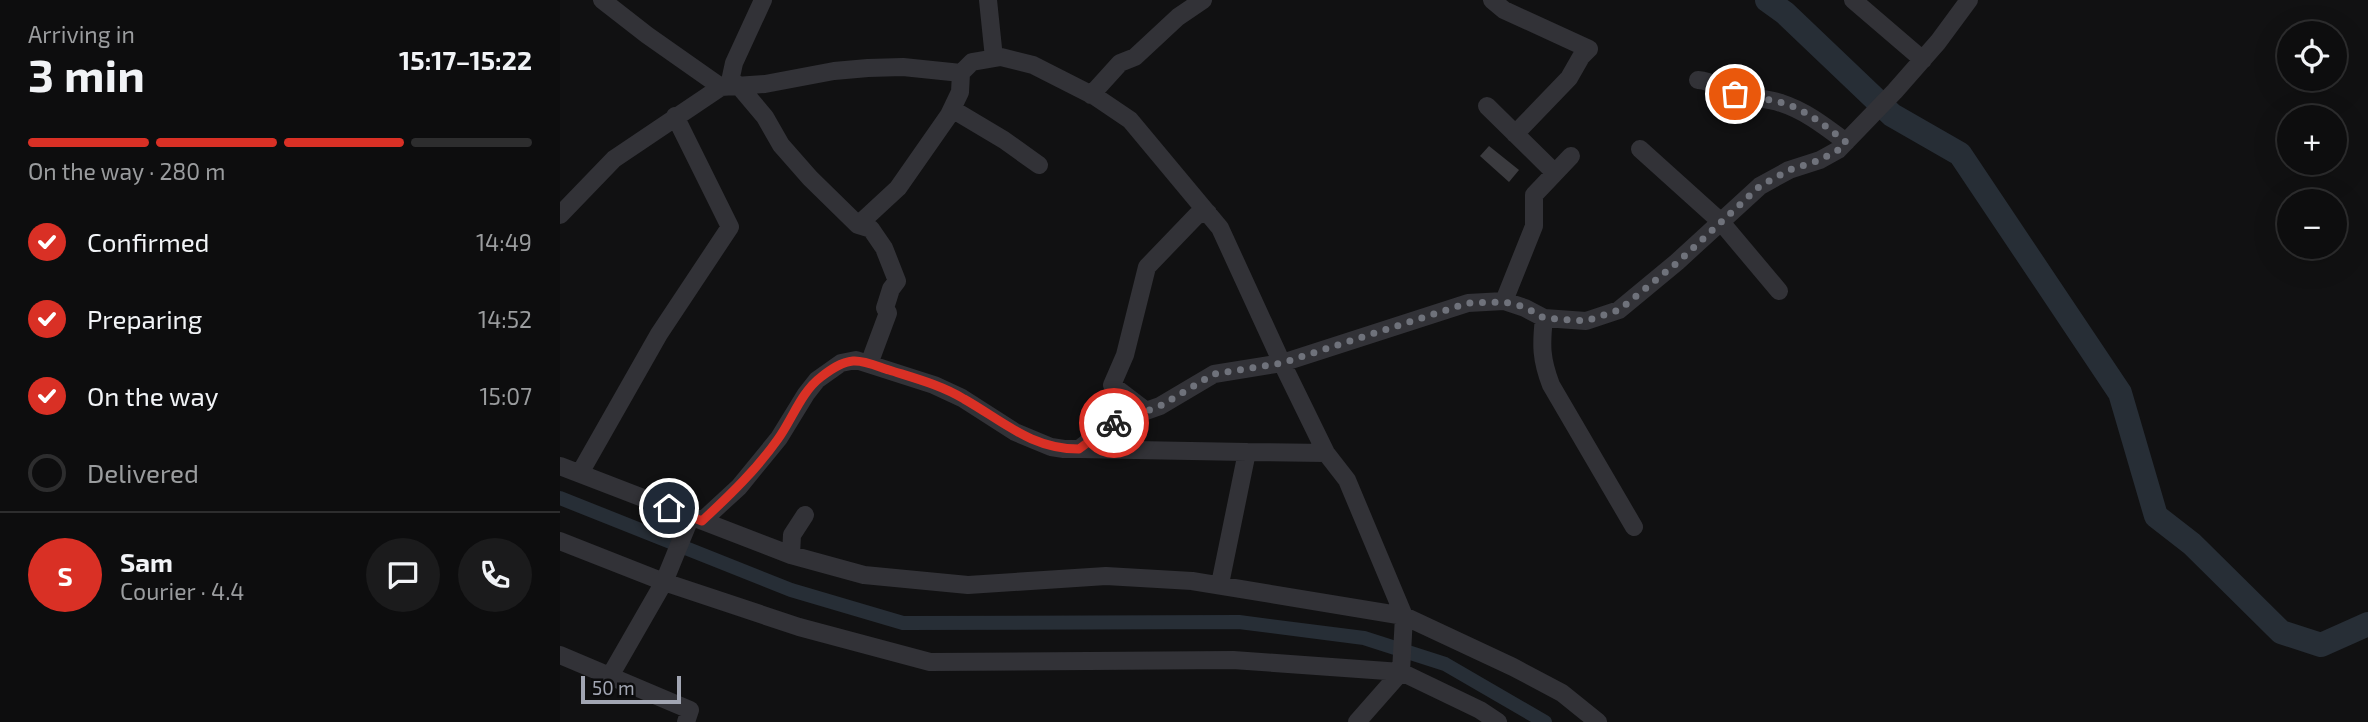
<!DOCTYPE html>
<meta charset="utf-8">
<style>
:root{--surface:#0d0d0e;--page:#1b1b1c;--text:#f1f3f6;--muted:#9a9c9e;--line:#2d2d2e;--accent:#d93025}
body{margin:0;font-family:"Exo 2",sans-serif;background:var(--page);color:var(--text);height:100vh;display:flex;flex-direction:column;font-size:26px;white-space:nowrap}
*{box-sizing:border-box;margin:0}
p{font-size:23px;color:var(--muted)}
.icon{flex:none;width:38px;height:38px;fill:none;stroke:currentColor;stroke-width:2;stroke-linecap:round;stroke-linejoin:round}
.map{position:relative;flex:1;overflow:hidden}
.panel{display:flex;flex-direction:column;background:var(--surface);width:560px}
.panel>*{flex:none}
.tools{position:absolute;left:1717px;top:21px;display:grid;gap:14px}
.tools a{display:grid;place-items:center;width:70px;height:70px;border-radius:50%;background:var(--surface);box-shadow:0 7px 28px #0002,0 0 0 2px var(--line);font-size:35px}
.scale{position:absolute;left:21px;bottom:18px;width:100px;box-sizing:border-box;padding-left:7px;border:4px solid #a2a6b3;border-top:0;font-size:19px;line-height:24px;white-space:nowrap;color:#a2a6b3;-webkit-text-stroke:5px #0c0c0d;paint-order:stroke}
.pin{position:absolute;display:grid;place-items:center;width:60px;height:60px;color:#fff;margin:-30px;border:4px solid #fff;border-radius:50%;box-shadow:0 2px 7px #0007}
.courier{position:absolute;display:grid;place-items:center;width:70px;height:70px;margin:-35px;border:5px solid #d93025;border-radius:50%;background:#fff;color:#222;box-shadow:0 2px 9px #0007}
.head em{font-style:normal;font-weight:700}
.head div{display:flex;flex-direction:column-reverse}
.head{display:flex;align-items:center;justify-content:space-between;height:119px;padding:0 28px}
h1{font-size:46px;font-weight:700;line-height:52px}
.bar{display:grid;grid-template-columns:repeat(4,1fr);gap:10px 7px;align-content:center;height:84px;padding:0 28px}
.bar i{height:9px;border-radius:5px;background:var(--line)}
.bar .active{background:var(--accent)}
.bar p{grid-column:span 4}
.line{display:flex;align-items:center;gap:18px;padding:0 28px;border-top:2px solid var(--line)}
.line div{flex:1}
.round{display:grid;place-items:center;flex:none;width:74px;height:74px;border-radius:37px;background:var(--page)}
ol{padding:0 28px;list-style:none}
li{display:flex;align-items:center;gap:21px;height:77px}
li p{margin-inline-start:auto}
li .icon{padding:7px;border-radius:50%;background:var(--accent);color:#fff;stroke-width:4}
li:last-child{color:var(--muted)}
li i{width:38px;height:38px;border:4px solid var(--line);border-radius:50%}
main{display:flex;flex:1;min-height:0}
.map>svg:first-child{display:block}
</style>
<main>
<section class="panel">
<div class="head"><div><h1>3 min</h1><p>Arriving in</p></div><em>15:17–15:22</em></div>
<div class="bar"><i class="active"></i><i class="active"></i><i class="active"></i><i></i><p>On the way · 280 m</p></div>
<ol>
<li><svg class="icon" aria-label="check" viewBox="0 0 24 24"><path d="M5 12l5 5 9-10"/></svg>Confirmed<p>14:49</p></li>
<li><svg class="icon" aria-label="check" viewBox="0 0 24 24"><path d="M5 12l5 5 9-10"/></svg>Preparing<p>14:52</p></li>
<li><svg class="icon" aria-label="check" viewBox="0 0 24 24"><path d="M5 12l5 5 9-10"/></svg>On the way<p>15:07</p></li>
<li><i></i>Delivered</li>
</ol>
<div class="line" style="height:126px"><b class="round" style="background:var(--accent);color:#fff">S</b><div><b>Sam</b><p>Courier · 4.4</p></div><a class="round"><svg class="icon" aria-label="chat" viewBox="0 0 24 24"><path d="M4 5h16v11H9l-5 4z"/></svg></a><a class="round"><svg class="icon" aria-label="phone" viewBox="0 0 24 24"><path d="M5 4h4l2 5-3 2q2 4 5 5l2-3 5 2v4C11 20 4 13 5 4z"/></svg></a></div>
</section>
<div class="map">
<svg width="1808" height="722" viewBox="0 0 1808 722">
<rect width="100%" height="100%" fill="#111112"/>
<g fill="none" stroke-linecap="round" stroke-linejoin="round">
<!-- canal -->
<path stroke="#272e36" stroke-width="14" d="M0,498L231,590L343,623L679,622L804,638L885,664L985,722"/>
<!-- river -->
<path stroke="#272e36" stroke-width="24" d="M1207,0L1225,13L1332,115L1400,154L1560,393L1596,516L1632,544L1721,632L1761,645L1808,624"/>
</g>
<!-- building -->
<path fill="#3b3b3f" d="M929,146L959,170L949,182L920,156Z"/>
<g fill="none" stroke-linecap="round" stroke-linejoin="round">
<!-- minor -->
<path stroke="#323237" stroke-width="18" d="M42,0L87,35L161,87L205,84L274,71L308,68L343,67L401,73L412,62L441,57L473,65L536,97L570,120L660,228L722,363L654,374L600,406L552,423L519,449H504L491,447L455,432L402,398L374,385L296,360L281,363L257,380L246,394L219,438L179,487L142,521
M428,0L434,58
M932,0L944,10L1029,49L1021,57L1009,78L955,134
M1293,0L1363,60
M1138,80C1154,81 1164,91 1179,95C1193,99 1208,98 1221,103C1246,111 1266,127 1286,142
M178,85L205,117L221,145L250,178L298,225L311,229L324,248L337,281L331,289L325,308L328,313L309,364
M169,86L174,63L203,0
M531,95L560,63L575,57L618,17L643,0
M927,106L995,173
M392,109L444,140L479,165
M1080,149L1161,222L1219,291
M0,215L54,159L161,87
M298,225L338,188L389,115L400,92L401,73
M944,301L974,226V195L1011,156
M984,318C981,345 981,359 991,385L1074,527
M586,411L552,385L565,355L587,267L637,215L648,213
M519,449L687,452
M0,466L231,555L304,575L408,585L546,576L632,581L844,616L953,667L1002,693L1038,722
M20,473L99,334L170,227L115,116
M0,541L104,582L239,627L370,662L673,660L841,672L920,710L938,722
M231,555L232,535L245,515
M660,584L687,452L766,453
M0,655L130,710L126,722
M50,676L104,582L131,516
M797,722L841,672L844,616L787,480L766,453L722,363L908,303L944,301L965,308L984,318L1026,321L1059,310L1117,262L1200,186L1229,170L1260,160L1278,150L1335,91L1378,42L1409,0"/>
</g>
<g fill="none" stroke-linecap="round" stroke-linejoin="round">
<!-- done -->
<path stroke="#6f727b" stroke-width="7" stroke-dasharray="0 12.6" d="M554,423L600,406L654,374L722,363L908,303L944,302L965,307L984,318L1026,321L1059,310L1118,262L1200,186L1229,170L1260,160L1278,150L1286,142C1266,127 1245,108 1219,102C1205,98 1190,98 1175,94"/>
<!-- route -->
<path stroke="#d93025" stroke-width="9" d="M109,508L142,521C170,495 196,470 218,439C232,420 241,392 261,377C270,370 281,362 293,361C304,360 319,367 329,370C354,378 381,385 404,399C443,421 471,449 519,449L554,423"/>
</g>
</svg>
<div class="tools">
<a><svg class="icon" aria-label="locate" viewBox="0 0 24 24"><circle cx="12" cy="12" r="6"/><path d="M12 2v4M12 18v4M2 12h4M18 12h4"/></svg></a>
<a>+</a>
<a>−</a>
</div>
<div class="scale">50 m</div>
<div class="pin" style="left:1175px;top:94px;background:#ea580c"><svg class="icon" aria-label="bag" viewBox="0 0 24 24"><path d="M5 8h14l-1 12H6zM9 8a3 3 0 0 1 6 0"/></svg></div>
<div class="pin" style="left:109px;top:508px;background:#1f2937"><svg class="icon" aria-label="home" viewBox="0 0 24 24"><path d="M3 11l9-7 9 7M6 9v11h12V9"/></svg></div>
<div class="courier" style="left:554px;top:423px"><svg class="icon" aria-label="bike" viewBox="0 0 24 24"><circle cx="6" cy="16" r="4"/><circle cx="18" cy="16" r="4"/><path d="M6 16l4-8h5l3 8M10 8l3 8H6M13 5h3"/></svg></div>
</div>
</main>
